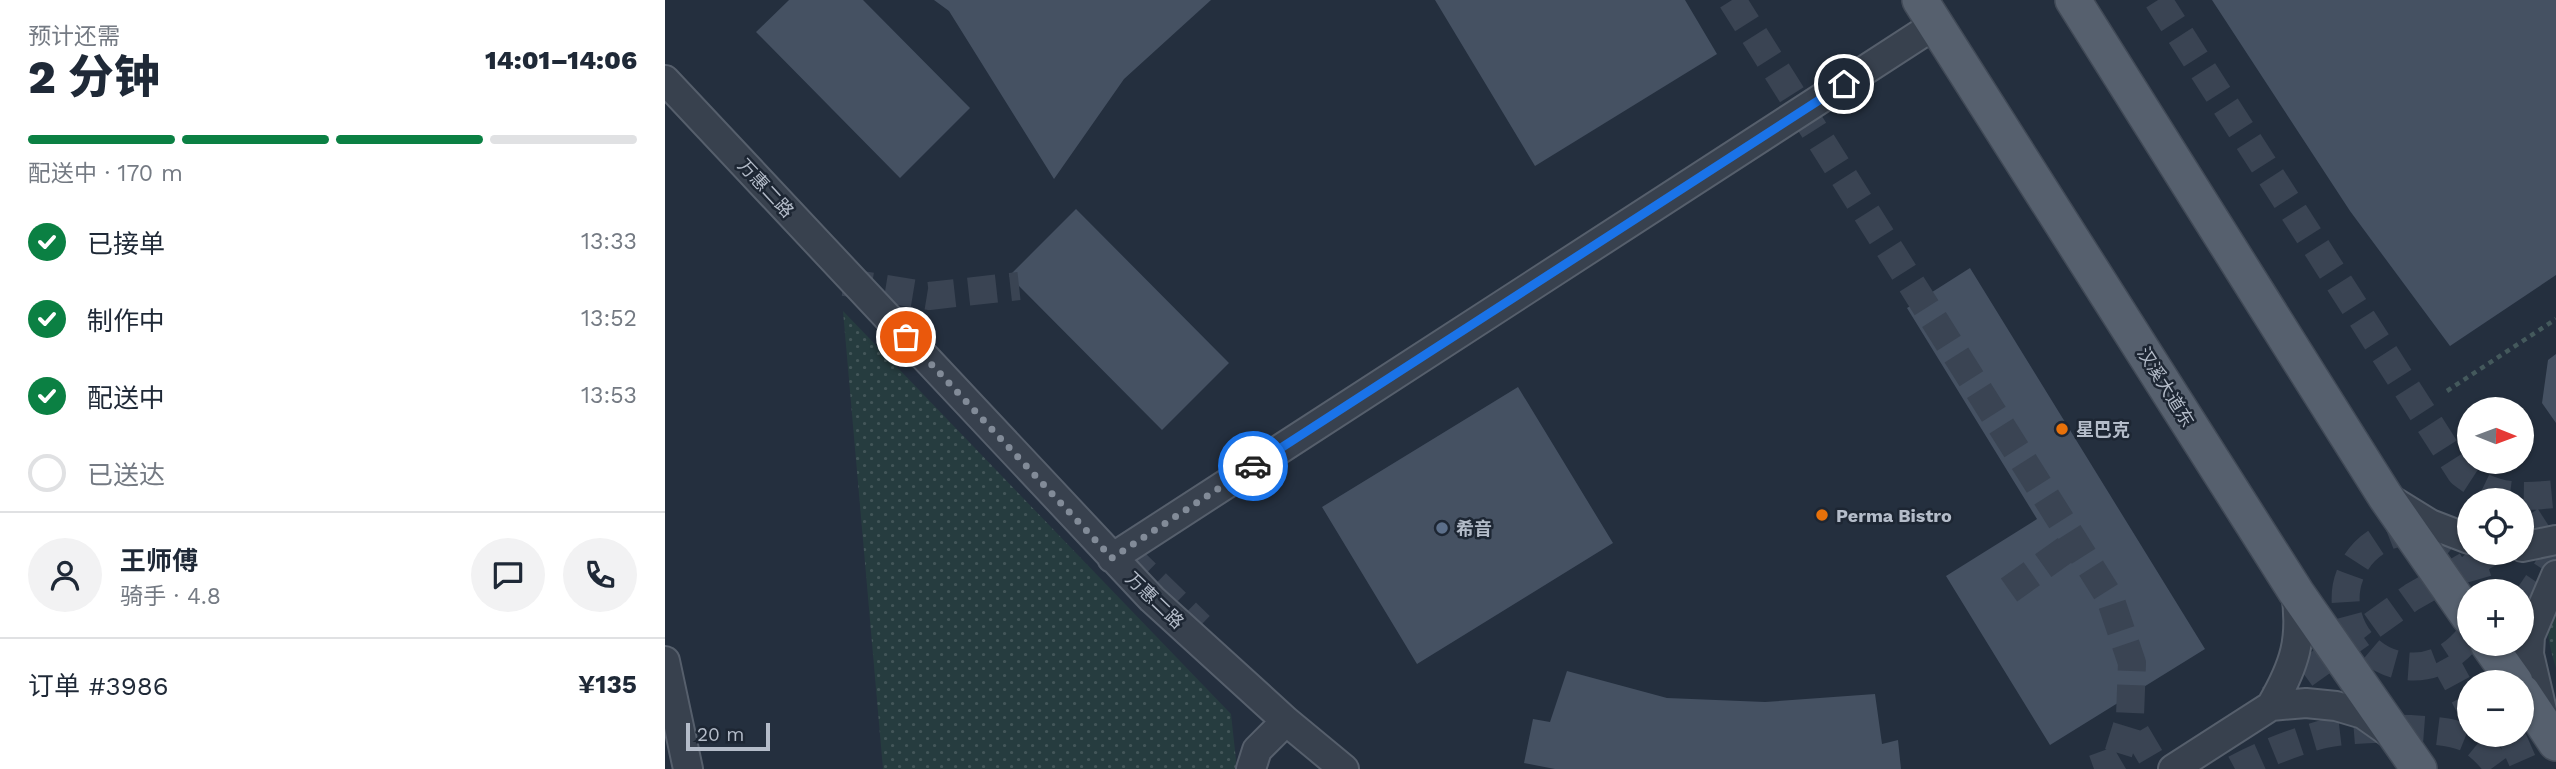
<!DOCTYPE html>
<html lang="zh">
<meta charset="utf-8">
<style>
:root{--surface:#fff;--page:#f2f2f3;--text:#1f2937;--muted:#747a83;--line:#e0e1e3;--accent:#0b8043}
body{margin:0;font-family:"Work Sans","Noto Sans SC",sans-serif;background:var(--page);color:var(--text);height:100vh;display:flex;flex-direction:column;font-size:26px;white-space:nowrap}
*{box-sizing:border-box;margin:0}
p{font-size:23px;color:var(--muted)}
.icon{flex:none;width:38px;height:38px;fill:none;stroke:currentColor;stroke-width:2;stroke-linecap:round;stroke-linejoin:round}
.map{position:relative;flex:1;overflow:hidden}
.drawer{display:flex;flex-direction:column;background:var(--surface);width:665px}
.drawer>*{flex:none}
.needle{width:46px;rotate:91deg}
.controls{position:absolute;left:1792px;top:397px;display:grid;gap:14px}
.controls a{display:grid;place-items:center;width:77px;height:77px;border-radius:50%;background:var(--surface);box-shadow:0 2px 5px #0004;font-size:35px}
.scale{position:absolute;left:21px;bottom:18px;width:84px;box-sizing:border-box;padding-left:7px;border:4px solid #b4bcc9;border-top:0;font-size:19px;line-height:24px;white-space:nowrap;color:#b4bcc9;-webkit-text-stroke:5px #1d2633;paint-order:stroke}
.pin{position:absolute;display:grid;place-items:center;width:60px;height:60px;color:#fff;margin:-30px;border:4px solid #fff;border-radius:50%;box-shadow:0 2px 7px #0007}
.courier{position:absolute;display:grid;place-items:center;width:70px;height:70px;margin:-35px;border:5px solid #1a73e8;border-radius:50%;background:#fff;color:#222;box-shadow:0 2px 9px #0007}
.head em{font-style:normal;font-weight:800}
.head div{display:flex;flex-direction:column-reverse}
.head{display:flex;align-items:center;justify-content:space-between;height:119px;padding:0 28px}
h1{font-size:46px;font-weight:800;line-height:52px}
.bar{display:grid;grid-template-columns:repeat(4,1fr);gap:10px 7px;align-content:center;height:84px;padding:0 28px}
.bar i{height:9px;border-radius:5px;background:var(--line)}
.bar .selected{background:var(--accent)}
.bar p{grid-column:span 4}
.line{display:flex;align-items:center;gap:18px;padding:0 28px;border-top:2px solid var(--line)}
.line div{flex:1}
.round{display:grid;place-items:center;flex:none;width:74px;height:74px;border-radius:37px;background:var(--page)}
ol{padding:0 28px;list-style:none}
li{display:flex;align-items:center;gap:21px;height:77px}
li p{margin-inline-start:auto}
li .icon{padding:7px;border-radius:50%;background:var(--accent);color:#fff;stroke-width:4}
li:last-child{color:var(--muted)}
li i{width:38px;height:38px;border:4px solid var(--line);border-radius:50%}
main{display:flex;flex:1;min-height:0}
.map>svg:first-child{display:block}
</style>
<main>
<section class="drawer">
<div class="head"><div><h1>2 分钟</h1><p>预计还需</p></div><em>14:01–14:06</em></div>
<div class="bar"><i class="selected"></i><i class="selected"></i><i class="selected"></i><i></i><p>配送中 · 170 m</p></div>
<ol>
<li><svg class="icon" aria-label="check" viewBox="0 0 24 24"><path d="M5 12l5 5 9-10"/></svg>已接单<p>13:33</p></li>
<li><svg class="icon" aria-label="check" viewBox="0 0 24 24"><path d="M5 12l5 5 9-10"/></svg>制作中<p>13:52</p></li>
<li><svg class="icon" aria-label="check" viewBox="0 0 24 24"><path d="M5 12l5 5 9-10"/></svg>配送中<p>13:53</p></li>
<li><i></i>已送达</li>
</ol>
<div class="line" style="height:126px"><a class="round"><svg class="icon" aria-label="person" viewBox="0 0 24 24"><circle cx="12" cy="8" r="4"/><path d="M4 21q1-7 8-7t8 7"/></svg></a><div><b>王师傅</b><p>骑手 · 4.8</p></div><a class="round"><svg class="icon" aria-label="chat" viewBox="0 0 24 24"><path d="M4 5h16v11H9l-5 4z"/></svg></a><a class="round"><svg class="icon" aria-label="phone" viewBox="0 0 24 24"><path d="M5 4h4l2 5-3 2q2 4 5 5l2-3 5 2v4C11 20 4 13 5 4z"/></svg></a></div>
<div class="line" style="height:91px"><div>订单 #3986</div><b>¥135</b></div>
</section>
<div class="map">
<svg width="1891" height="769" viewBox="0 0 1891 769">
<defs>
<pattern id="park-dots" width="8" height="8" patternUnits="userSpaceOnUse" patternTransform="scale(1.75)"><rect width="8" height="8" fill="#263c3f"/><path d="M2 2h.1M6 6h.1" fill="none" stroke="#435659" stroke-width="1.8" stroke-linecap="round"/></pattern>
</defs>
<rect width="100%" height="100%" fill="#242f3e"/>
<!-- park -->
<path fill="url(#park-dots)" d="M178,311L566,714L572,769H218Z
M1891,590V668C1882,639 1878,618 1891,590Z"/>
<!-- building -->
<path fill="#455162" d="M124,0H198L305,108L235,178L91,32Z
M269,0H546L459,79L389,179L284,11Z
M770,0H1020L1052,54L870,166Z
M1547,0H1891V275L1785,346L1685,211Z
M411,209L564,363L497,430L344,276Z
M1305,268L1540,649L1385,745L1281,576L1372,519L1242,308Z
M1891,354V423L1877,403L1883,360Z
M853,387L948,543L752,664L657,507Z
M902,671L1002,698L1100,702L1210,694L1217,744L1233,740L1236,769H890L859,763L868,719L885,722Z"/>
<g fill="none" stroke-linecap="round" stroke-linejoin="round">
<!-- minor-tunnel -->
<path stroke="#3a4453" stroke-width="28" stroke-dasharray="28 14" stroke-linecap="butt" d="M1067,0L1445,598L1467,663L1465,716L1451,761
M1493,0L1796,473C1828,498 1852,498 1891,494
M179,282L264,296L354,286
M1857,536L1891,514
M461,554L535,626
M1344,590L1410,543
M1857,606L1891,556
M1804,637C1786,659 1763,671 1734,665C1695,657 1670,613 1685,575C1699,536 1747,519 1782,540C1800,552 1813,569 1815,592
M1779,659L1804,705
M1605,699L1747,597L1824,553
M1846,735L1861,769
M1429,769L1451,761L1490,738
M1570,769C1596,755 1627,743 1655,735C1684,727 1778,725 1804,739C1814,745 1828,759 1834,769"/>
<defs>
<path id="minor" d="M0,80L487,599L621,721L679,769
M1726,500L1765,524L1804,539
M1857,547L1891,540
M447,558L1271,24
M0,661L23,769
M1606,706C1630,665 1638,639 1631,592
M1879,719L1864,654L1865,636L1891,575
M586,769L592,750L621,721
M1508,769L1606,706L1641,703L1671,706L1698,714L1725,733"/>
<path id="major" d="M1255,0L1631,592L1754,769
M1408,0L1720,496L1804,617
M1823,644L1850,682
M1857,692L1891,743"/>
</defs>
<!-- minor casing -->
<use href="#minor" stroke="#565f6c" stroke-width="32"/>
<!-- major casing -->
<use href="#major" stroke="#414a57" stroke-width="38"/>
<!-- path -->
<path stroke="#44595c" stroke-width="4.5" stroke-dasharray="5 5" stroke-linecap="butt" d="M1782,391L1891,319"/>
<!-- minor -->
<use href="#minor" stroke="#38414e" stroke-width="28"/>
<!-- major -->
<use href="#major" stroke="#56606e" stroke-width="35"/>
</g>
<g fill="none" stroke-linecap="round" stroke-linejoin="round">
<!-- done -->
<path stroke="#828b98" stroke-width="7" stroke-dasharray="0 12.6" d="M241,337L447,558L588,466"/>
<!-- route -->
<path stroke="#1a73e8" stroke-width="9" d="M588,466L1179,84"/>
</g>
<!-- markers -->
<g fill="#e8710a" stroke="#1d2633" stroke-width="2.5">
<circle cx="1397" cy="429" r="7"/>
<circle cx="1157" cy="515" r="7"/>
</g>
<circle fill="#5c6f8a" stroke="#1d2633" stroke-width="2.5" cx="777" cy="528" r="7"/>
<g text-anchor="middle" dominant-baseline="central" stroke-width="5" stroke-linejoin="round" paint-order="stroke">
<!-- street labels -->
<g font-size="18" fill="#b4bcc9" stroke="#1d2633">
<text transform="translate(101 188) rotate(47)">万惠二路</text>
<text transform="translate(1501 387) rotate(58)">汉溪大道东</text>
<text transform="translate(490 600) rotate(44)">万惠二路</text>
</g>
<!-- poi labels -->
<g font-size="18" font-weight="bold" fill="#b4bcc9" stroke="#1d2633" text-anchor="start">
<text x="1411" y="429">星巴克</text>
<text x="1171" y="515">Perma Bistro</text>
<text x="791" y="528">希音</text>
</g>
</g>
</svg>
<div class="controls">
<a><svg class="needle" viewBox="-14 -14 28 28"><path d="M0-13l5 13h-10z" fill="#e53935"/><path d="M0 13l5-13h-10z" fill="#747a83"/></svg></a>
<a><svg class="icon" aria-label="locate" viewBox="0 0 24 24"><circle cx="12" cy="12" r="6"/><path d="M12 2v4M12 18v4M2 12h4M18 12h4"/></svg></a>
<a>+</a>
<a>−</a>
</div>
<div class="scale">20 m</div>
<div class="pin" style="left:241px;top:337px;background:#ea580c"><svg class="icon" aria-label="bag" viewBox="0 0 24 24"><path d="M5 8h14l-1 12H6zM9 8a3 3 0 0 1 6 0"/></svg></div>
<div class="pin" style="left:1179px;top:84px;background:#1f2937"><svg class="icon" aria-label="home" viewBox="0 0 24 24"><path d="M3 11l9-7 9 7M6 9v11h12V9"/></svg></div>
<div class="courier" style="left:588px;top:466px"><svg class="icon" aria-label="car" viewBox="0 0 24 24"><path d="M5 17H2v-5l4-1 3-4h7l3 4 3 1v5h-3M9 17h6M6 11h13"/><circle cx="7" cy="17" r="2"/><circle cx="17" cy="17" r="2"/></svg></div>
</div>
</main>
